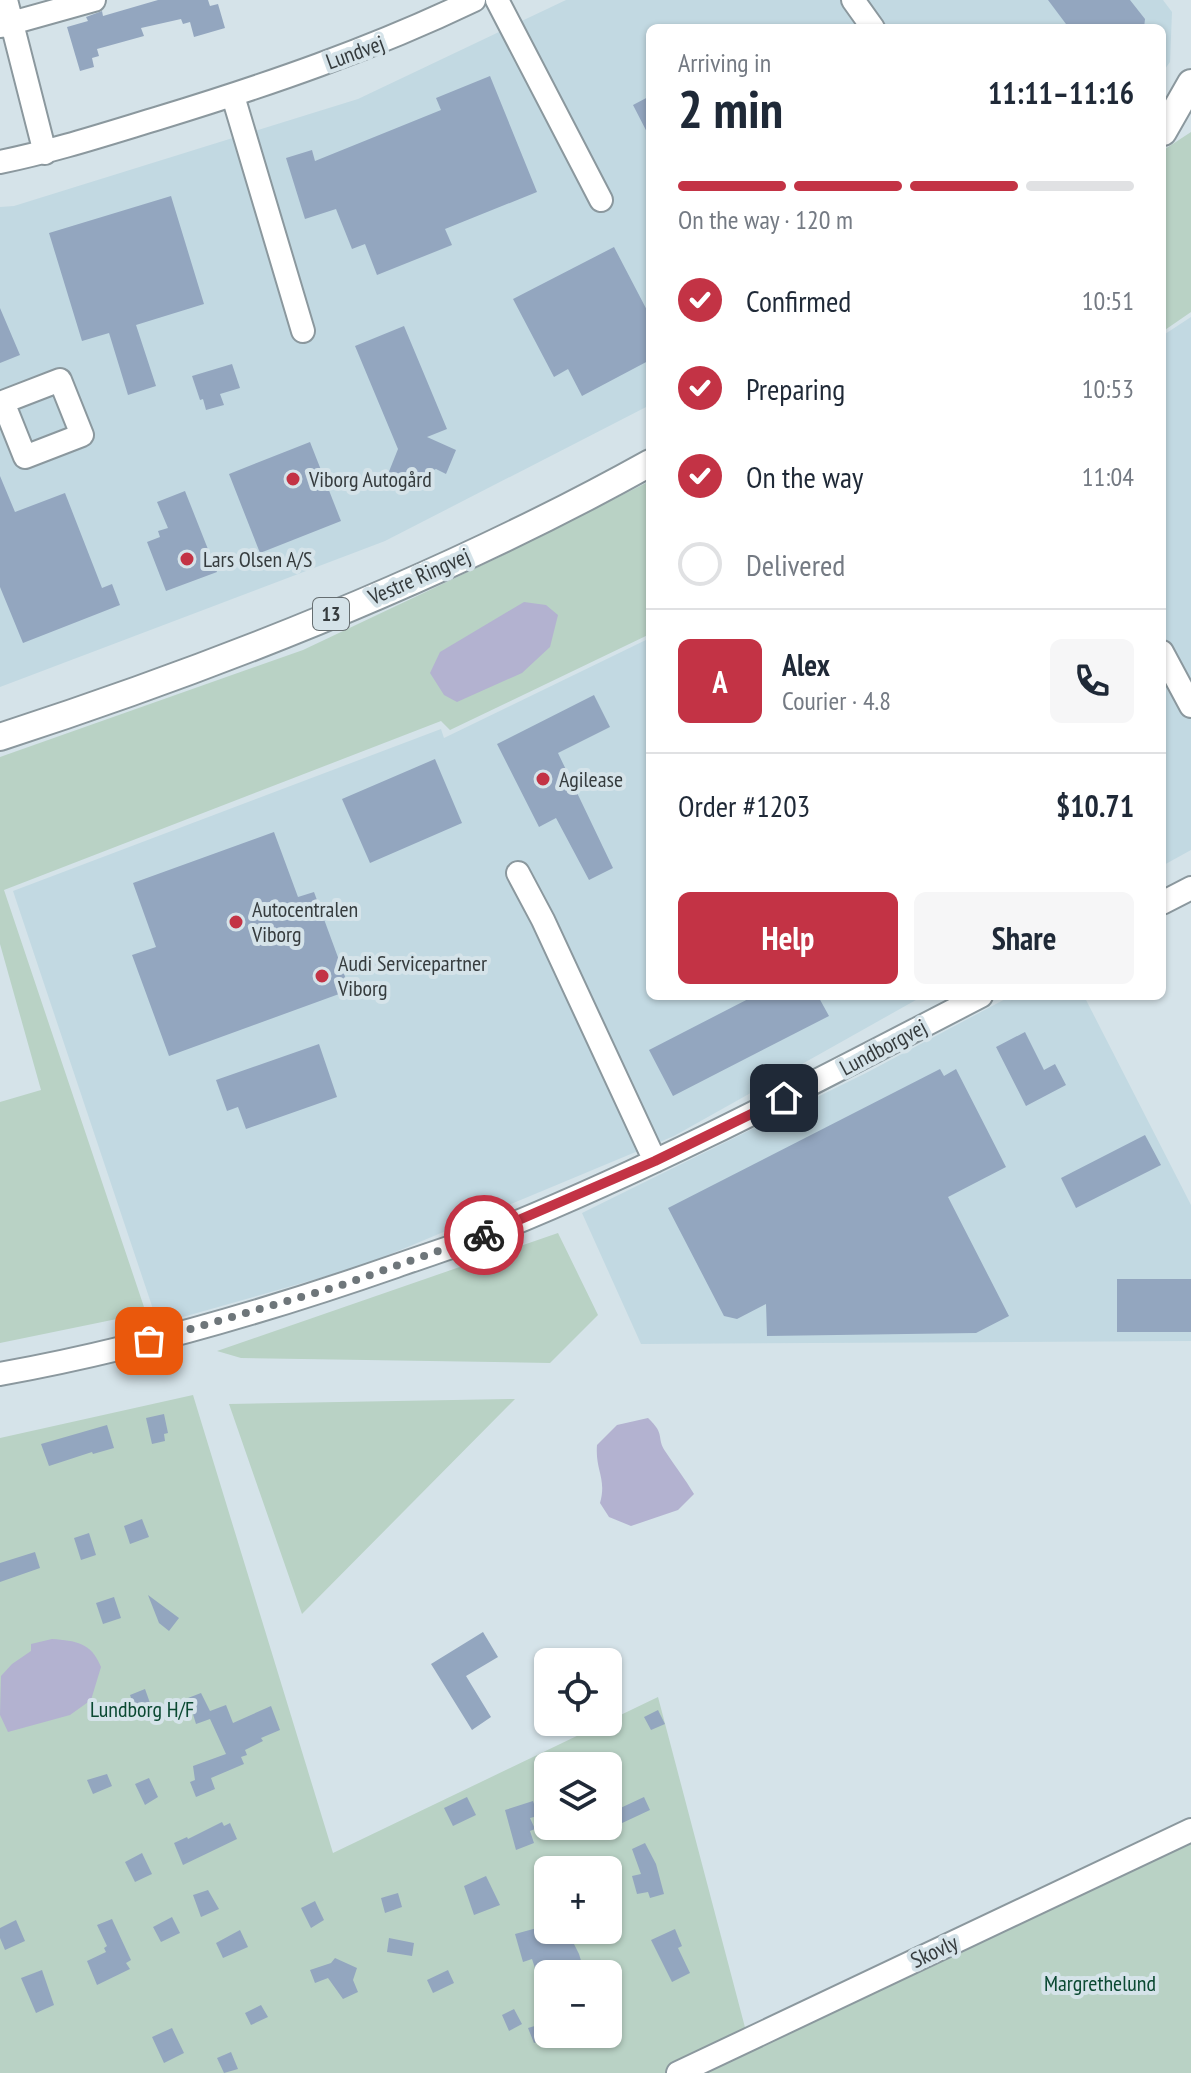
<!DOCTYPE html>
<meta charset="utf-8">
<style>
:root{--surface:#fff;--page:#f6f6f7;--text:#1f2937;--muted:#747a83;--line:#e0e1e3;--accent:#c33345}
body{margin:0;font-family:"PT Sans Narrow",sans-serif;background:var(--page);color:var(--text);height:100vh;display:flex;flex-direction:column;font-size:30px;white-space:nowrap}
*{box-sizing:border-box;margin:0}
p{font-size:26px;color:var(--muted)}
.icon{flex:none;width:44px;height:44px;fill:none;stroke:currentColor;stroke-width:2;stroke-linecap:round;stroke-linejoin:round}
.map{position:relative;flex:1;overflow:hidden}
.panel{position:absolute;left:646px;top:24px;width:520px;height:976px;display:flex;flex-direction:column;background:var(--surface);border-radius:12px;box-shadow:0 2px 6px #0004}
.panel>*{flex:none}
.fabs{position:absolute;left:534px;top:1648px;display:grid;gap:16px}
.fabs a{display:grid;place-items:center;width:88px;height:88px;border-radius:12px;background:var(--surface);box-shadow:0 2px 6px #0004;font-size:40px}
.pin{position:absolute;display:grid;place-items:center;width:68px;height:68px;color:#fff;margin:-34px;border-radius:16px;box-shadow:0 4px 12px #0006}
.courier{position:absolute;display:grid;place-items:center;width:80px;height:80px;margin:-40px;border:6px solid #c33345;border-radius:50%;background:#fff;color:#222;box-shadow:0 2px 10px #0007}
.headline em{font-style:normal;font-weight:700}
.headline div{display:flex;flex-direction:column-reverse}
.headline{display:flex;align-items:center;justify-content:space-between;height:136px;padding:0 32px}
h1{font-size:52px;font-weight:700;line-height:60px}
.bar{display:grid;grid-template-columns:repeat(4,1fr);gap:12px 8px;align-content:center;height:96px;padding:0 32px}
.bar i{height:10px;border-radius:6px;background:var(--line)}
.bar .active{background:var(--accent)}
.bar p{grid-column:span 4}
.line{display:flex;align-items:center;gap:20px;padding:0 32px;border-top:2px solid var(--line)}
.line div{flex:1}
.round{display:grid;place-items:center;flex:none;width:84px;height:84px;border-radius:12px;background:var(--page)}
ol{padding:0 32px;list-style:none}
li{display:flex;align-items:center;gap:24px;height:88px}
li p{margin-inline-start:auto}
li .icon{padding:8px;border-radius:50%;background:var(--accent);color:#fff;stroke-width:4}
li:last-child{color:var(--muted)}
li i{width:44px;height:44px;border:4px solid var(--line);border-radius:50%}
.button{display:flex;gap:16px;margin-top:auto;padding:16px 32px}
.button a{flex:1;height:92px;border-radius:12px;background:var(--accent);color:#fff;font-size:32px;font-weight:700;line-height:92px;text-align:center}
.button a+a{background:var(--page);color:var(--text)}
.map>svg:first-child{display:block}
</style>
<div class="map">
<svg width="1191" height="2073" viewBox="0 0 1191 2073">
<rect width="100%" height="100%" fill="#d5e3e9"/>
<!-- built -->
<path fill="#c2d9e2" d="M566,0H1163L1172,12L1170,62L1162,73V28H650V405L385,541L0,687V207L14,206L358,99Z
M1191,317V850L1162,866V336Z
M650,638V996H923L674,1136L362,1266L158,1324L13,891L441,729L444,738Z
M1011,996H1084L1191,1205V1341L641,1344L582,1213L866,1073Z"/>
<!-- green -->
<path fill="#b9d2c5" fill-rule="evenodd" d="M1191,132V312L1162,332V151Z
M650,481V634L450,730L441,721L4,890L146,1313L0,1343V1102L41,1090L0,944V757L303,650L491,561Z
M558,1233L598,1315L550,1363L241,1358L217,1351Z
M193,1395L333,1853L658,1697L747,2035L667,2073H0V1438ZM548,1766H608V1826H548ZM548,1870H608V1930H548ZM548,1974H608V2034H548Z
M515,1399L302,1614L229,1404Z
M1191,1842V2073H695Z"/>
<!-- water -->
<path fill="#b3b2d0" d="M524,602L546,605L558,615L550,647L522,673L457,702L444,695L430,673L440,652Z
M648,1418C666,1435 656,1437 665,1451C675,1466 685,1479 694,1494L678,1510L631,1526L609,1517L600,1503C607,1478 595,1471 597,1445L617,1425Z
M52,1639C76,1641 91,1642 101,1667L91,1700L70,1715L8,1732L0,1715L1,1676L12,1664L31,1651V1644Z"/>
<!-- building -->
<path fill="#93a6bf" d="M158,0H208L210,6L218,4L225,28L194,37L190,22L183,24L181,19L141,28L144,36L97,49L99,56L92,58L94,67L80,71L67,27L88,21L86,17L102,11L103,16Z
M1048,0H1130L1145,19L1144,28H1069Z
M490,76L537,192L445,229L452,245L377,275L365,244L352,249L336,209L305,219L286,158L312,150L315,161L441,110L436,98Z
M650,96V138L633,105Z
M171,196L204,304L136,325L156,386L128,395L109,333L82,341L49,233Z
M614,247L650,316V360L582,396L568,369L554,377L513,299Z
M0,308L20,355L0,363Z
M404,326L447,429L427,437L456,450L446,474L436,469L411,479L407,488L386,479L398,449L355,346Z
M232,364L240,388L220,394L224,405L206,410L203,399L200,400L192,376Z
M310,442L341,521L260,553L229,474Z
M0,476L15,512L65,493L102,588L112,584L120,605L23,643L0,587Z
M185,491L217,572L166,591L147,542L160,537L158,531L168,528L157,502Z
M594,695L610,727L558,753L613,868L589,880L556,818L539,827L497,744Z
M435,759L462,823L370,863L342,799Z
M274,832L298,897L314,892L350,990L169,1056L132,955L156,947L133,883Z
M754,996H818L829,1016L673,1096L649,1050Z
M1025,1032L1044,1070L1055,1064L1066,1085L1026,1106L996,1047Z
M319,1044L337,1097L246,1129L238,1107L227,1111L216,1080Z
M940,1069L944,1076L956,1069L1006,1167L948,1197L1009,1316L976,1333L767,1336L766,1304L737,1319L724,1316L668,1208Z
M1145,1135L1161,1165L1076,1208L1061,1178Z
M1117,1279H1191V1332H1117Z
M164,1414L168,1433L164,1434L165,1441L152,1444L146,1418Z
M107,1425L114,1448L93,1454L92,1452L49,1466L41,1444Z
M142,1519L149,1537L130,1544L124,1526Z
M89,1533L96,1555L81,1560L74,1538Z
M35,1552L40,1568L0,1582V1563Z
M148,1595L179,1618L169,1631L159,1623Z
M114,1597L121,1618L103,1624L96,1603Z
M483,1632L498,1657L466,1676L491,1717L472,1730L431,1664Z
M145,1689L150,1703L135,1709L130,1695Z
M201,1693L210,1711L226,1705L233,1723L271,1706L280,1730L261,1738L263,1741L245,1750L247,1755L241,1757L244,1764L211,1778L215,1789L196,1797L190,1782L195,1780L193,1766L226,1754L210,1719L196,1724L188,1698Z
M658,1710L665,1724L651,1730L644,1717Z
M107,1774L112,1786L93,1794L87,1780Z
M149,1778L158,1797L145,1805L135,1784Z
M467,1797L476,1815L453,1826L444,1808Z
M644,1797L650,1810L620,1824L614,1811Z
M533,1801L538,1816L530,1818L535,1829L530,1831L534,1843L516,1850L505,1810Z
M222,1822L224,1826L230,1823L237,1839L183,1865L174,1843L187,1837L188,1839Z
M645,1843L656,1864L664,1894L650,1898L648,1892L637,1894L632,1876L641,1874L632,1849Z
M142,1853L152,1874L135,1882L125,1862Z
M486,1876L500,1905L474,1915L464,1886Z
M208,1890L219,1909L201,1917L193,1895Z
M398,1893L402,1907L385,1913L381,1898Z
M315,1901L324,1920L311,1928L301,1908Z
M172,1917L180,1933L161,1942L153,1927Z
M112,1919L131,1960L126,1963L130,1969L97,1985L87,1961L106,1952L104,1948L107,1946L97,1925Z
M16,1920L25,1941L5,1950L0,1938V1928Z
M548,1925V1930H562L565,1936L569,1934L579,1954L585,1974H537L532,1959L523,1962L515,1934Z
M675,1929L682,1946L678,1948L690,1973L672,1982L651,1940Z
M240,1930L248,1947L223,1958L216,1943Z
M389,1938L414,1943L412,1956L387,1952Z
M335,1958L357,1968L353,1980L358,1992L343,1999L328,1978L315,1983L310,1970L331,1963Z
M42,1970L54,2005L36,2013L21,1978Z
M448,1970L454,1983L433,1993L427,1980Z
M261,2005L268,2017L251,2025L245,2013Z
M514,2009L522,2024L509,2031L502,2015Z
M548,2022V2037L534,2043L528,2028Z
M172,2028L184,2053L164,2063L152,2037Z
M231,2052L238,2069L224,2073L217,2058Z"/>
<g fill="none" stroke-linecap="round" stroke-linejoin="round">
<defs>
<path id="minor" d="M6,0L45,153
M497,0L601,200
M853,0L873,28
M1,26L94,0
M233,96L303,331
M0,162C54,151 106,134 159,118C267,85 372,49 474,0
M0,404L3,402L60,380L82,435L25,457L3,402
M1162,652L1191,706
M518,873L543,920L655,1161
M1162,903L1191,888
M0,1374C134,1350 267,1311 396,1266C430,1254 465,1243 498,1230C664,1163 822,1078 981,996
M678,2073L1191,1830"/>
<path id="major" d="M1163,132L1191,83
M0,737C221,665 447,576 650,463"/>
</defs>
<!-- minor casing -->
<use href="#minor" stroke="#8b989e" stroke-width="26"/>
<!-- major casing -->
<use href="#major" stroke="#8b989e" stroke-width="30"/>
<!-- minor -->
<use href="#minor" stroke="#fff" stroke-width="22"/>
<!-- major -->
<use href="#major" stroke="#fff" stroke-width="26"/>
</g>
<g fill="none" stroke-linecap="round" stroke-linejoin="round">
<!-- done -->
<path stroke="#6e767a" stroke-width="8" stroke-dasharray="0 14.4" d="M149,1341L336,1287L484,1235"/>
<!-- route -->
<path stroke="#c33345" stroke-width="10" d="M484,1235L655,1161L784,1098"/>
</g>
<!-- markers -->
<g fill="#c33345" stroke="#d5e3e9" stroke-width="3">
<circle cx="293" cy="479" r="8"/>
<circle cx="187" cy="559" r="8"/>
<circle cx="543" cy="779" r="8"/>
<circle cx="236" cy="922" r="8"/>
<circle cx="322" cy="976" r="8"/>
</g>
<g text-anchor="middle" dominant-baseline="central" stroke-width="8" stroke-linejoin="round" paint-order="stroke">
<!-- shield labels -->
<rect fill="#d5e3e9" stroke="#666e71" stroke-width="2" x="313" y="598" width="36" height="32" rx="6"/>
<g font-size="20" font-weight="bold" fill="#363c3e">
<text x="331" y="614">13</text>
</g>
<!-- street labels -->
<g font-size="22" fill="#363c3e" stroke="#d5e3e9">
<text transform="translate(355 52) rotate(-20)">Lundvej</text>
<text transform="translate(419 576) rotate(-24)">Vestre Ringvej</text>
<text transform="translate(883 1047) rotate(-28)">Lundborgvej</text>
<text transform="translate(934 1951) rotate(-25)">Skovly</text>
</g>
<!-- poi labels -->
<g font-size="22" fill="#363c3e" stroke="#d5e3e9" text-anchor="start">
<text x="309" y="479">Viborg Autogård</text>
<text x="203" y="559">Lars Olsen A/S</text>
<text x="559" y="779">Agilease</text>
<text x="252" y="909">Autocentralen<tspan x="252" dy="25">Viborg</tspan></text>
<text x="338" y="963">Audi Servicepartner<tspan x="338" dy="25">Viborg</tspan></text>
</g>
<!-- park labels -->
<g font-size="22" fill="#0b4932" stroke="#d5e3e9">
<text x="142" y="1709">Lundborg H/F</text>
<text x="1100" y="1983">Margrethelund</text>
</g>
</g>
</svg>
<div class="fabs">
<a><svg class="icon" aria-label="locate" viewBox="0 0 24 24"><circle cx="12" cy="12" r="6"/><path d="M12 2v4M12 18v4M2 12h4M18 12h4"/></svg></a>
<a><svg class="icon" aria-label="layers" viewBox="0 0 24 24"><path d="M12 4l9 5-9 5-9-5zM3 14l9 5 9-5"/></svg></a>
<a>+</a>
<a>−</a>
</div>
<div class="pin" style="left:149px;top:1341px;background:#ea580c"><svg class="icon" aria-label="bag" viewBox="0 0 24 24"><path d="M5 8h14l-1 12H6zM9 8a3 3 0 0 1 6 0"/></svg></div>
<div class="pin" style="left:784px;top:1098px;background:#1f2937"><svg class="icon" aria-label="home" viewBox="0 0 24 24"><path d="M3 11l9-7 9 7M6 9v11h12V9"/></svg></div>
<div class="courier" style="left:484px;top:1235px"><svg class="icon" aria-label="bike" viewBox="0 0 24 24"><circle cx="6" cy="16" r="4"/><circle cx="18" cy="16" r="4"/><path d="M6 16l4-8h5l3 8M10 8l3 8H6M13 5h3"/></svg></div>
<section class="panel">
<div class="headline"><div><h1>2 min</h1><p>Arriving in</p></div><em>11:11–11:16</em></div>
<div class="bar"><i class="active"></i><i class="active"></i><i class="active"></i><i></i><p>On the way · 120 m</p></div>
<ol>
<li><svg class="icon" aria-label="check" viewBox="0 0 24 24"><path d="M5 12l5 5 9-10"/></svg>Confirmed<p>10:51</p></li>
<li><svg class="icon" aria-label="check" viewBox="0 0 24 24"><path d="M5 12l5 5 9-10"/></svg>Preparing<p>10:53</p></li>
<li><svg class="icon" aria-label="check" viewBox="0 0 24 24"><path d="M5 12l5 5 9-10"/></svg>On the way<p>11:04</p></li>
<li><i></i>Delivered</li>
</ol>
<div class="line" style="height:144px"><b class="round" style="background:var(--accent);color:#fff">A</b><div><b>Alex</b><p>Courier · 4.8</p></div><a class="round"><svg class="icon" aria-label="phone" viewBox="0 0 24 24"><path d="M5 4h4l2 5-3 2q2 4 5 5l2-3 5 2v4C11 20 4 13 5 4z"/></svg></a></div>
<div class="line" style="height:104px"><div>Order #1203</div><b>$10.71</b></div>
<div class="button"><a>Help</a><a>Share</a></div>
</section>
</div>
